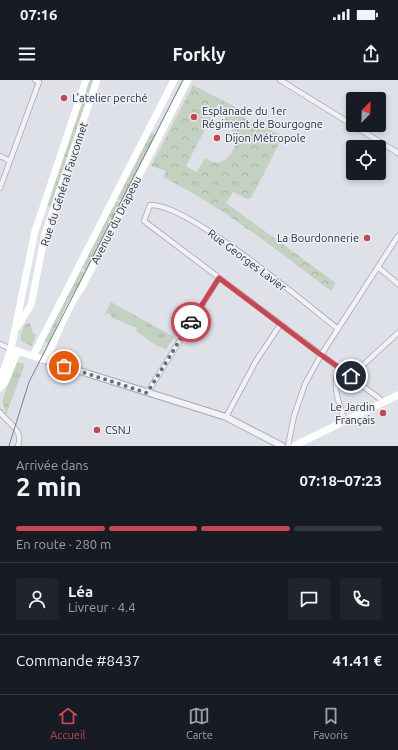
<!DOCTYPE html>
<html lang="fr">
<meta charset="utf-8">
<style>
:root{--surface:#171b24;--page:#20242c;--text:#f1f3f6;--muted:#9ea1a6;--line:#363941;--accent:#cc444f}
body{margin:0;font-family:Ubuntu,sans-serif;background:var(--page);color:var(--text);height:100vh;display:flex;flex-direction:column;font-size:15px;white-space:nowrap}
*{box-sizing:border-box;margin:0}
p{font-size:13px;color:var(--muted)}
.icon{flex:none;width:22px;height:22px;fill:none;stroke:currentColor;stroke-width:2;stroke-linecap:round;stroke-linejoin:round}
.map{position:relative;height:366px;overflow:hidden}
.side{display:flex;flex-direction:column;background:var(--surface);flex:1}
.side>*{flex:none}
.needle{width:26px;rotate:23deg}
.buttons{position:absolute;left:346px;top:12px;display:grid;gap:8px}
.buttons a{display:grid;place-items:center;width:40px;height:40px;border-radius:4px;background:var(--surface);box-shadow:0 2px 6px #0003;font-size:20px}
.pin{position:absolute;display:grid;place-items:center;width:34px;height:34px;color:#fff;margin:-17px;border:2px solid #fff;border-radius:50%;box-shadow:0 1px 4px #0007}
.courier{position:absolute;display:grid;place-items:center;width:40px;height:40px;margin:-20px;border:3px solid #cc444f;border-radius:50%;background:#fff;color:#222;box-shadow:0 1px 5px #0007}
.overview em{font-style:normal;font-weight:700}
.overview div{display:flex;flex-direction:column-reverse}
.overview{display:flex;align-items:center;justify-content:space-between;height:68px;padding:0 16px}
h1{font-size:26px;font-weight:700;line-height:30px}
.bar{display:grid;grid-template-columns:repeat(4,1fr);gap:6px 4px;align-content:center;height:48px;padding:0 16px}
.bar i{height:5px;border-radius:3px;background:var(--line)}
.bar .current{background:var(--accent)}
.bar p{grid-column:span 4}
.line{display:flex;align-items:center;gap:10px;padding:0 16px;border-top:1px solid var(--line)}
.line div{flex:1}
.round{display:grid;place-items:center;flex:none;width:42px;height:42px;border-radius:4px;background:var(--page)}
.status{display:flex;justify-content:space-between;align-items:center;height:28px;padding:0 20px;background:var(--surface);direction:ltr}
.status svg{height:11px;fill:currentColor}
header{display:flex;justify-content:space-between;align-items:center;height:52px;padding:0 16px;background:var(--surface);font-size:18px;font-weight:700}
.tab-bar{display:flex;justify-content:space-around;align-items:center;height:56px;border-top:1px solid var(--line);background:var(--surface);font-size:11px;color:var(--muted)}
.tab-bar a{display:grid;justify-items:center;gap:2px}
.tab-bar .current{color:var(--accent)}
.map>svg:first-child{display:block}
</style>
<div class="status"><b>07:16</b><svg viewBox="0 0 49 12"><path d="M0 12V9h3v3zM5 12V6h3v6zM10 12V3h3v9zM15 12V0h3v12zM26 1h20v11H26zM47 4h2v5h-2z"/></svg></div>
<header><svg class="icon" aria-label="menu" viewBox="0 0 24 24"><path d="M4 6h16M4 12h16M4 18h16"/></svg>Forkly<svg class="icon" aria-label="share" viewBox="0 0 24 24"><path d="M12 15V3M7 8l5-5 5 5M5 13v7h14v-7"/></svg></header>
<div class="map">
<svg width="398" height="366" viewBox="0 0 398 366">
<defs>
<pattern id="grass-tufts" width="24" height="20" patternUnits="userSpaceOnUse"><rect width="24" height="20" fill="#c3d1c0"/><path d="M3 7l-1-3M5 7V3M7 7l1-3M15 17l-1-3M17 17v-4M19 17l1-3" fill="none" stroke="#a8b4a6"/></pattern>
<pattern id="forest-crowns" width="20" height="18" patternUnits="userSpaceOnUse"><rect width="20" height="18" fill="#c3d1c0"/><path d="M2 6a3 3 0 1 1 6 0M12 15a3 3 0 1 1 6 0" fill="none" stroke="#a8b4a6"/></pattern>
</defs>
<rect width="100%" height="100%" fill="#dee1e8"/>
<!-- grass -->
<path fill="url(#grass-tufts)" d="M150,52L157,56L124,122L116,118Z
M115,120L123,124L88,192L81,188Z
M79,190L87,194L51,265L43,261Z
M111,222L174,257L165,271V269L160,266L158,267L136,251L137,248L111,237V235L107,233L104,236Z
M28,243H30L33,253L36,255L32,266L24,263L20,259L24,245Z
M17,282L25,284L6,335L2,321Z"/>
<!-- forest -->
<path fill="url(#forest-crowns)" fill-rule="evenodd" d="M87,0H95L52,128L46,125Z
M193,5L241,30L239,35L283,56L251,118L247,119L233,112L226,123L336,203L331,211C277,170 224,128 163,97L166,91L151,86ZM218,24L229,30L222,44C224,46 229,47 230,48C243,60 229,86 213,82C211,82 207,79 205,78L197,92L186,86Z"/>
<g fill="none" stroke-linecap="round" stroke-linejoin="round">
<defs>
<path id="minor" d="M280,0L398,73
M0,76L10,81
M0,108L39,2L35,0
M378,187L398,204
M338,249C305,223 186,122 150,125L144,141L384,322
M0,264L11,269
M340,289C330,302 340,327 345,341
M351,296L398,253
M147,313L219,198
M0,332C8,344 24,349 18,366
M226,337L256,281L280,245
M288,366L294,336L305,304L321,275L398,156"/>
<path id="tertiary" d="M45,280L226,337L282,366"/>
</defs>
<!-- minor casing -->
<use href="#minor" stroke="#a4a8b2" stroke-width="6"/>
<!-- tertiary casing -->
<use href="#tertiary" stroke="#a4a8b2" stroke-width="8"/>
<!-- minor -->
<use href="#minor" stroke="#f1f2f6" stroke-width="4.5"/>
<!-- tertiary -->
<use href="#tertiary" stroke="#f1f2f6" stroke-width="6"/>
<!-- secondary -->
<path stroke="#fff" stroke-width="7" d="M18,246L31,225L45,154L97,0
M11,269L45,280C58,256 65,230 81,209L188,0
M33,276L174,0
M0,301L11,269L35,151L86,0
M0,308L5,302L18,271
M294,366L398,315"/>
<!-- tram -->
<path stroke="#788091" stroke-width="1" d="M9,366L29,302L183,0"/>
</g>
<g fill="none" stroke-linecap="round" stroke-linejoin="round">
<!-- done -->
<path stroke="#686d7a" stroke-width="4" stroke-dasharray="0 7.2" d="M64,286L147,313L191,242"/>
<!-- route -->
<path stroke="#cc444f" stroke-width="5" d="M191,242L219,198L317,272L351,296"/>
</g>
<!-- markers -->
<g fill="#cc444f" stroke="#eef0f5" stroke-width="1.5">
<circle cx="64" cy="18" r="4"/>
<circle cx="194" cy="37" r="4"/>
<circle cx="217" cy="58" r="4"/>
<circle cx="367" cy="158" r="4"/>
<circle cx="383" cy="333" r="4"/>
<circle cx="97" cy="350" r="4"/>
</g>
<g text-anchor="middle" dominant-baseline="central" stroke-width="3" stroke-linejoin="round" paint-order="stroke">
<!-- poi labels -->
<g font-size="11" fill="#282e3e" stroke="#eef0f5" text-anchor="start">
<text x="72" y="18">L'atelier perché</text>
<text x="202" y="31">Esplanade du 1er<tspan x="202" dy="13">Régiment de Bourgogne</tspan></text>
<text x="225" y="58">Dijon Métropole</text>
<text x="359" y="158" text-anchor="end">La Bourdonnerie</text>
<text x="375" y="327" text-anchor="end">Le Jardin<tspan x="375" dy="13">Français</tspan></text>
<text x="105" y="350">CSNJ</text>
</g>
<!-- street labels -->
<g font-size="11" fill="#282e3e" stroke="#eef0f5">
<text transform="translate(64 104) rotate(-72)">Rue du Général Fauconnet</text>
<text transform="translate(116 140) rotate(-63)">Avenue du Drapeau</text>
<text transform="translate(247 180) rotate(37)">Rue Georges Lavier</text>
</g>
</g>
</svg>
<div class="buttons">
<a><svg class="needle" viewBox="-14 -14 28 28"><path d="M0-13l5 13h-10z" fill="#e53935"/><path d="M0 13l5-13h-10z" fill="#9ea1a6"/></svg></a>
<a><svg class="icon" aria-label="locate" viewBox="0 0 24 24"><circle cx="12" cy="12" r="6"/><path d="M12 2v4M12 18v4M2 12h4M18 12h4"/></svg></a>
</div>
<div class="pin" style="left:64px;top:286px;background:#ea580c"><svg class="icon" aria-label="bag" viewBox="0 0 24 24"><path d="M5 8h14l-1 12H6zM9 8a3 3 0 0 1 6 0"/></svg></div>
<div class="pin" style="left:351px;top:296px;background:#1f2937"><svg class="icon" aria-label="home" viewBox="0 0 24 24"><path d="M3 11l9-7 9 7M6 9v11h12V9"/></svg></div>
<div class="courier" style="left:191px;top:242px"><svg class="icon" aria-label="car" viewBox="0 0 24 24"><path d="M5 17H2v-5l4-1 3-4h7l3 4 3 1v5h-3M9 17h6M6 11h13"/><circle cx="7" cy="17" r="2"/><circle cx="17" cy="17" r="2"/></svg></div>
</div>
<section class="side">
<div class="overview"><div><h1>2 min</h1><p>Arrivée dans</p></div><em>07:18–07:23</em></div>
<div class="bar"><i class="current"></i><i class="current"></i><i class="current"></i><i></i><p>En route · 280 m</p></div>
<div class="line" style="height:72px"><a class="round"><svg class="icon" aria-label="person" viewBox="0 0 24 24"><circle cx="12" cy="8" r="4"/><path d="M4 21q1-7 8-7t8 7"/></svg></a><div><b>Léa</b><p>Livreur · 4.4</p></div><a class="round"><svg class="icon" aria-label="chat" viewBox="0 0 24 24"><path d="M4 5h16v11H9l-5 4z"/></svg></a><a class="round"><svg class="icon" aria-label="phone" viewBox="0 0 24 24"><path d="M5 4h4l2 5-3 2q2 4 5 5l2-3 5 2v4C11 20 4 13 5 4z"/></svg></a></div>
<div class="line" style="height:52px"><div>Commande #8437</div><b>41.41 €</b></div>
</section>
<nav class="tab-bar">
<a class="current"><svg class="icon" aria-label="home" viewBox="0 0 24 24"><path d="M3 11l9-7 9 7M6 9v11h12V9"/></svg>Accueil</a>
<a><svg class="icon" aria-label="map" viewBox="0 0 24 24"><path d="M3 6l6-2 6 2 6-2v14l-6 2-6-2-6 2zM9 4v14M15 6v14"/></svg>Carte</a>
<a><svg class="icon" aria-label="saved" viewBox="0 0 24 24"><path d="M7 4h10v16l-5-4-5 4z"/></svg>Favoris</a>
</nav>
